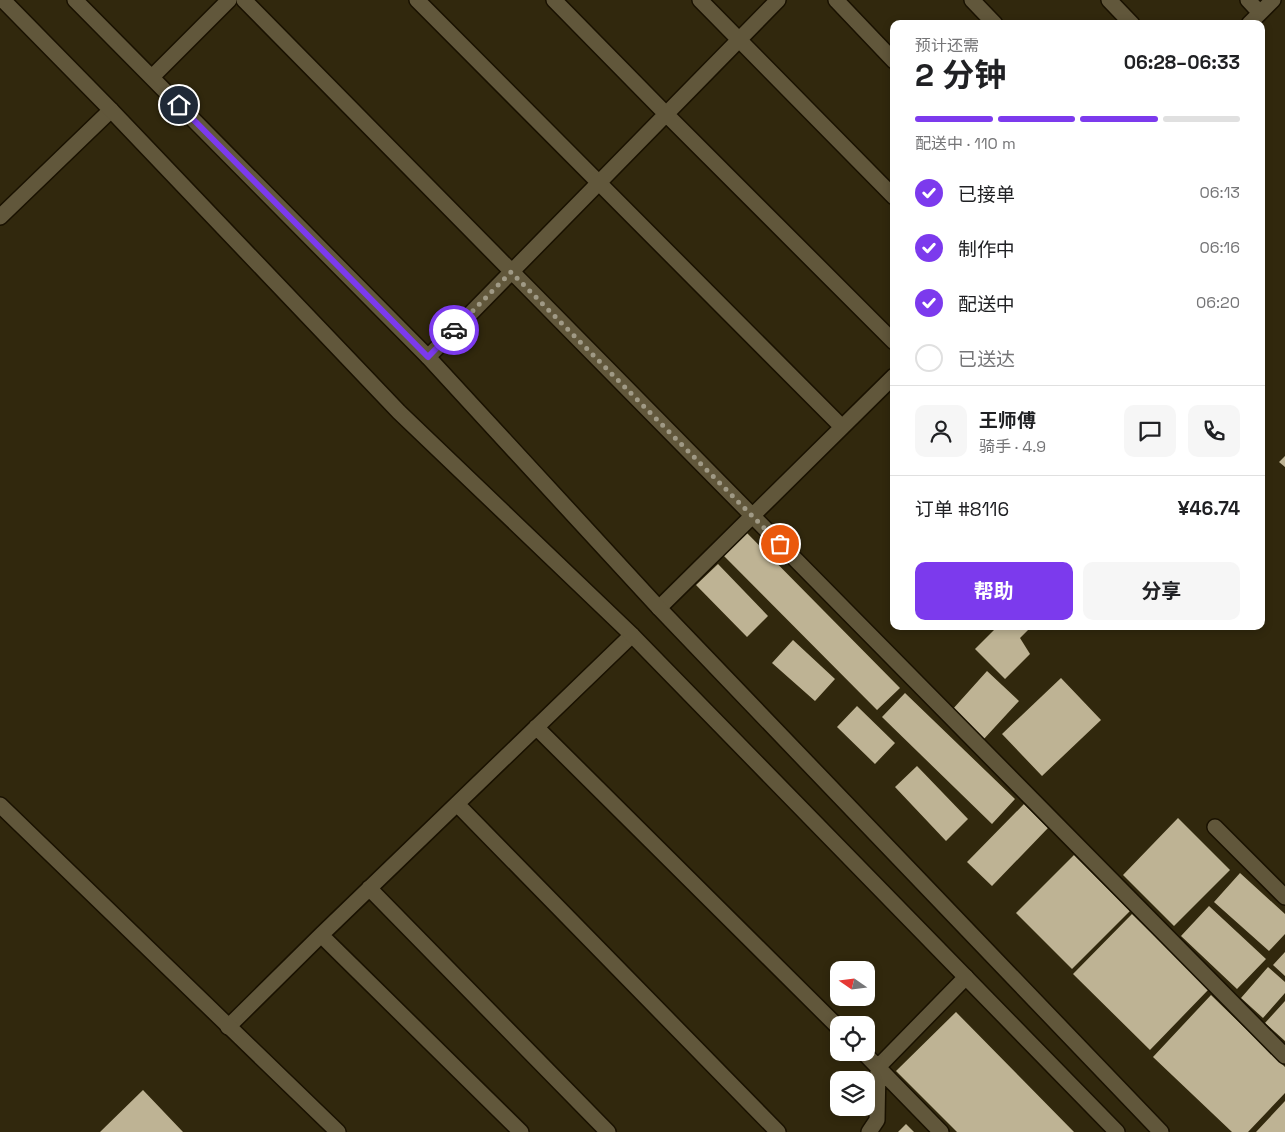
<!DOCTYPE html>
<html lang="zh">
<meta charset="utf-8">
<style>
:root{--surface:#fff;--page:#f6f6f6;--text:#202124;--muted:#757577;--line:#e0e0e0;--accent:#7c3aed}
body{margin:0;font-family:"Space Grotesk","Noto Sans SC",sans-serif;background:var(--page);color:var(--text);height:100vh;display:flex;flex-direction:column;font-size:19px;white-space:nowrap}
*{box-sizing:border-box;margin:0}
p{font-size:16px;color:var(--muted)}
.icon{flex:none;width:28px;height:28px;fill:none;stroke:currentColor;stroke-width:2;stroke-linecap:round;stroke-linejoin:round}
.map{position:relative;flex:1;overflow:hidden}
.side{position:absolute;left:890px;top:20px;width:375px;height:610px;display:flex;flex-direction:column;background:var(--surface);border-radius:10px;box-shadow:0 2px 8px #0003}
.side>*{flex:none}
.needle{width:32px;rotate:284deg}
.buttons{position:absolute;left:830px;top:961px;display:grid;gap:10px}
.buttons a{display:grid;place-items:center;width:45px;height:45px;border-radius:10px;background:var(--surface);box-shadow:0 2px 8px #0003;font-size:25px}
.pin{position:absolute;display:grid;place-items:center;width:42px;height:42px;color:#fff;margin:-21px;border:2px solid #fff;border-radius:50%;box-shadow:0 1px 5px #0007}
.courier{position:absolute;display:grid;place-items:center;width:50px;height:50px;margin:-25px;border:4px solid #7c3aed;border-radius:50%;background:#fff;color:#222;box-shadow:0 1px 6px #0007}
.headline em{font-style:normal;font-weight:700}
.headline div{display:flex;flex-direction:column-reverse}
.headline{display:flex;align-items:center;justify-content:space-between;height:85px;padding:0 25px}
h1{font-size:32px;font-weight:700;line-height:38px}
.bar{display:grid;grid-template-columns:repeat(4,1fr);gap:8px 5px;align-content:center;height:60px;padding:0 25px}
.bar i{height:6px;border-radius:4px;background:var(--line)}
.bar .selected{background:var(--accent)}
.bar p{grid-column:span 4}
.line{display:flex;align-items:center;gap:12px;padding:0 25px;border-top:1px solid var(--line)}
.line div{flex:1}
.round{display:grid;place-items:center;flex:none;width:52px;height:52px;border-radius:10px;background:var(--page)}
ol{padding:0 25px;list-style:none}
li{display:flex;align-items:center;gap:15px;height:55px}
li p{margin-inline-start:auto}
li .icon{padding:5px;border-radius:50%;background:var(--accent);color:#fff;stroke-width:4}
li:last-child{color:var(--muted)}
li i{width:28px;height:28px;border:2px solid var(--line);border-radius:50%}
.action{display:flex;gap:10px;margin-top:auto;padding:10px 25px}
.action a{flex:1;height:58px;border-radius:10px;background:var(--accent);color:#fff;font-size:20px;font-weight:700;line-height:58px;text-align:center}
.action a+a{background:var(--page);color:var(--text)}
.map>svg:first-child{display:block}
</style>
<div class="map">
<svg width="1285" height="1132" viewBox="0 0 1285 1132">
<rect width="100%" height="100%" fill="#31280d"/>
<!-- building -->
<path fill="#beb394" d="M1285,456V467L1279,462Z
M745,531L900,688L877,710L722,554Z
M718,564L768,616L747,637L696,585Z
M998,626H1032L1020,638L1030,654L1005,679L975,649Z
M793,640L835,679L815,701L772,663Z
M987,671L1019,701L983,740L952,710Z
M1061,678L1101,720L1042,776L1002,734Z
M905,693L1015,799L992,824L882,717Z
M857,706L895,743L875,764L837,727Z
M917,766L968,819L946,841L895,787Z
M1024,804L1048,828L992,886L967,862Z
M1178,818L1230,870L1174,926L1123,875Z
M1074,855L1130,911L1072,969L1016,913Z
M1240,873L1285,914V934L1269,951L1214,902Z
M1209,906L1266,959L1237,989L1181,936Z
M1132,914L1209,989L1150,1050L1073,974Z
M1285,952V976L1273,965Z
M1268,967L1285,982V993L1263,1018L1241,998Z
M1211,995L1285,1067V1093L1248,1132H1232L1153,1057Z
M1285,1001V1041L1265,1023Z
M956,1012L1074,1132H957L896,1071Z
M143,1090L183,1132H100Z
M1285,1101V1132H1256Z
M906,1124L914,1132H898Z"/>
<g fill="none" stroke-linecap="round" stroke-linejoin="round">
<defs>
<path id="street" d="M244,0L1285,1056
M417,0L842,427
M554,0L666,114L894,342
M700,0L894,197
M836,0L894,61
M972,0L995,24
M1109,0L1132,24
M1248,0L1260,13
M1249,24L1273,0
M0,217L111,110
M428,357L778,0
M659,608L894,376
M536,727L839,1028
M457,804L778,1132
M1215,827L1285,897
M369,888L608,1132
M321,935L521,1132
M228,1027L321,935L632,635
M863,1052L941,1132
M869,1132L877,1120L878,1067L966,977"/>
<path id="secondary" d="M3,0L111,110L399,412L632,635L1117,1132
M75,0L428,357L659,608L1161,1132
M152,77L229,0
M0,805L338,1132"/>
</defs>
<!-- street casing -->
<use href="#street" stroke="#191100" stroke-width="18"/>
<!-- secondary casing -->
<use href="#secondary" stroke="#191100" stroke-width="18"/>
<!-- street -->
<use href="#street" stroke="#61573b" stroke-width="15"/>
<!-- secondary -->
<use href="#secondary" stroke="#61573b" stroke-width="15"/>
</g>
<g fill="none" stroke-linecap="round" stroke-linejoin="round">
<!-- done -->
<path stroke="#a09a86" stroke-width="5" stroke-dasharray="0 9" d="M454,330L511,272L780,544"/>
<!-- route -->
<path stroke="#7c3aed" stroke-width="6" d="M179,105L428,357L454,330"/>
</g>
</svg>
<div class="buttons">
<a><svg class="needle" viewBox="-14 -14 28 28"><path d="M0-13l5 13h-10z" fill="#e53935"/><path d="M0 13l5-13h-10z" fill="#757577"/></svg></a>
<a><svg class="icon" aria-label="locate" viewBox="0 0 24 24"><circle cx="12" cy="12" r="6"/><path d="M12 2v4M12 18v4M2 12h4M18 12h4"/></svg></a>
<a><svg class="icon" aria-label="layers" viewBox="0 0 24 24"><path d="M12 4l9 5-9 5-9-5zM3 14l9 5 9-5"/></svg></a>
</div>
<div class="pin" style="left:780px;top:544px;background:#ea580c"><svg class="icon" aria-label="bag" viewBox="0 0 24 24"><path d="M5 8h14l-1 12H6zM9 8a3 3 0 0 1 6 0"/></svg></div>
<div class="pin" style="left:179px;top:105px;background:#1f2937"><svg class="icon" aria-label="home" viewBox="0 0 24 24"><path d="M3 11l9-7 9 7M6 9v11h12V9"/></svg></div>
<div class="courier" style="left:454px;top:330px"><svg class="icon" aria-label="car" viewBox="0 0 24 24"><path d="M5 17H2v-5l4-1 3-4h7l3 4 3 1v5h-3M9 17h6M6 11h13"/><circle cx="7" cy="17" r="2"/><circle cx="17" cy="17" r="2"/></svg></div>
<section class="side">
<div class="headline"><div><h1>2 分钟</h1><p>预计还需</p></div><em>06:28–06:33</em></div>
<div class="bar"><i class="selected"></i><i class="selected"></i><i class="selected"></i><i></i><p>配送中 · 110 m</p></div>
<ol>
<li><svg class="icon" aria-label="check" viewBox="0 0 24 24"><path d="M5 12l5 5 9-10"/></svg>已接单<p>06:13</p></li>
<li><svg class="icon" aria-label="check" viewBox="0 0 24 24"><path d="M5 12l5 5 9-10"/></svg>制作中<p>06:16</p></li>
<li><svg class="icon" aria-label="check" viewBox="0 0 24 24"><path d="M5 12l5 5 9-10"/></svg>配送中<p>06:20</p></li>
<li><i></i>已送达</li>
</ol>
<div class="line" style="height:90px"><a class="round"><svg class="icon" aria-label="person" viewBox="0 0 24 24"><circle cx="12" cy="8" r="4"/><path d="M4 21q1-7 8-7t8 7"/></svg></a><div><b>王师傅</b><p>骑手 · 4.9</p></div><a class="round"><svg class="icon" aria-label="chat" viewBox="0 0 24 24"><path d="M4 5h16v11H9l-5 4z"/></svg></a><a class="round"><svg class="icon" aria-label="phone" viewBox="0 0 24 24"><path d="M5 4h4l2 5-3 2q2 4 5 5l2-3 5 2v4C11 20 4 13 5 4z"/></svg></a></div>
<div class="line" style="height:65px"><div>订单 #8116</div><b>¥46.74</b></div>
<div class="action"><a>帮助</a><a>分享</a></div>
</section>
</div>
